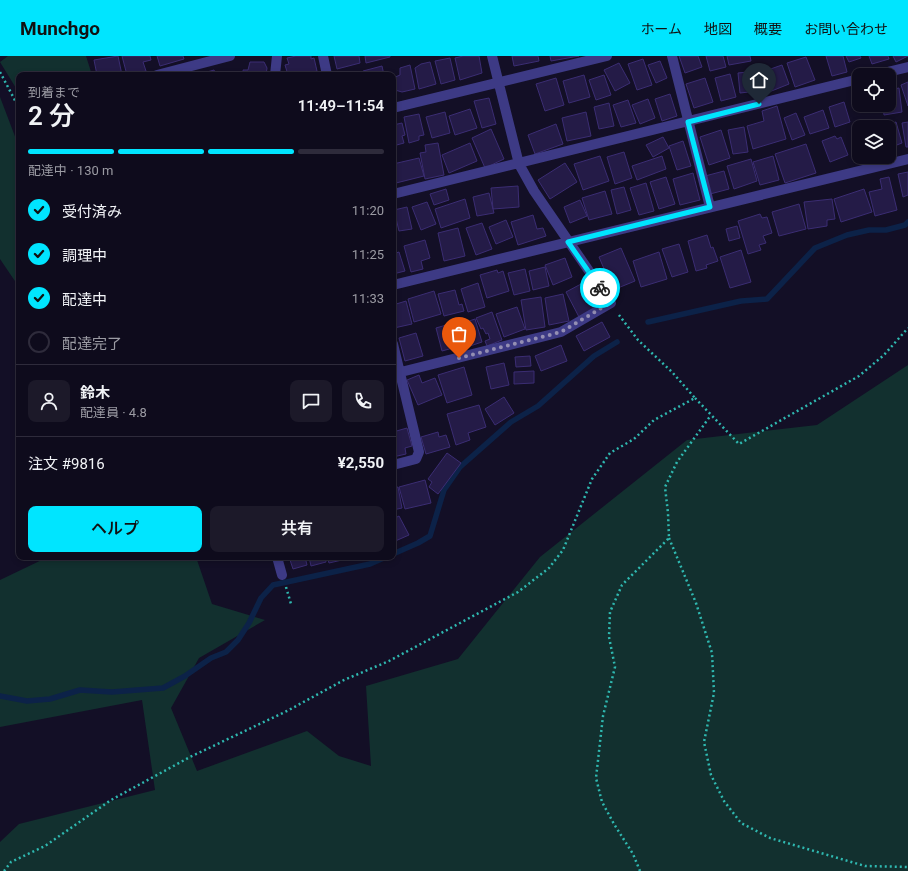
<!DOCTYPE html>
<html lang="ja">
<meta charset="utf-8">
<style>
:root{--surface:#0e0b1c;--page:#1c1929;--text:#f1f3f6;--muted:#9b9ba3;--line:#2e2b3b;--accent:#00e5ff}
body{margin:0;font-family:Roboto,"Noto Sans JP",sans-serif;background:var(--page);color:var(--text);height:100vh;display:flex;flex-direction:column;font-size:15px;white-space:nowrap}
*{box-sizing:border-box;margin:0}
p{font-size:13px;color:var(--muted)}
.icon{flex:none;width:22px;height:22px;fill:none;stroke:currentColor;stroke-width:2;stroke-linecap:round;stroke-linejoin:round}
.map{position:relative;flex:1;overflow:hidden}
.side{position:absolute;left:16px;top:16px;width:380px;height:488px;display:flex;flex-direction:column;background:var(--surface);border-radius:8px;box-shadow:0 2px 6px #0003,0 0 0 1px var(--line)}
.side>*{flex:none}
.fabs{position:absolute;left:852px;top:12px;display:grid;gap:8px}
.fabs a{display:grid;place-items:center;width:44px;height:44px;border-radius:8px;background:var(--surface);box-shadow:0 2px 6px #0003,0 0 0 1px var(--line);font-size:20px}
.pin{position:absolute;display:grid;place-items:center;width:34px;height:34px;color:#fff;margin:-41px -17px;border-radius:50% 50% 50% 0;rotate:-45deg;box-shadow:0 0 4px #0007}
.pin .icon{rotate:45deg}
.courier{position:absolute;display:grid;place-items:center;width:40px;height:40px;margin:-20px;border:3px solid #00e5ff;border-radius:50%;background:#fff;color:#222;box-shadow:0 1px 5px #0007}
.headline em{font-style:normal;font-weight:600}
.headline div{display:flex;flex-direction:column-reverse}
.headline{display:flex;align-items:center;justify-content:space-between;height:68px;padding:0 12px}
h1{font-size:26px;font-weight:600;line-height:30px}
.bar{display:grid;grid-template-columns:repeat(4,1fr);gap:6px 4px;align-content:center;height:48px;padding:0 12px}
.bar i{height:5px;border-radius:3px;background:var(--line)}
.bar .selected{background:var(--accent)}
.bar p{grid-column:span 4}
.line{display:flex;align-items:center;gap:10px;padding:0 12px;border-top:1px solid var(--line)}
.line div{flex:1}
.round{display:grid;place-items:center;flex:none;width:42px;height:42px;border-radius:8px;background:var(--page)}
ol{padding:0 12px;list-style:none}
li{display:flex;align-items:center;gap:12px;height:44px}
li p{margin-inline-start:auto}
li .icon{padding:4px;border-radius:50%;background:var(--accent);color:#111;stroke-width:4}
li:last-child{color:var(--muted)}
li i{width:22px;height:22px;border:2px solid var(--line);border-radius:50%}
.primary-button{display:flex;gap:8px;margin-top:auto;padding:8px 12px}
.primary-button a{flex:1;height:46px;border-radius:8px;background:var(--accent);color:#111;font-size:16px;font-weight:600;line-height:46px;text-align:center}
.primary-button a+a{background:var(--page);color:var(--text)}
header{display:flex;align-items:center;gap:24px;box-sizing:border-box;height:56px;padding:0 20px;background:var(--accent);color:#111}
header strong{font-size:19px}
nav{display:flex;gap:22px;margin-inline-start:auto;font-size:14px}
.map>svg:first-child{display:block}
</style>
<header>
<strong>Munchgo</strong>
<nav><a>ホーム</a><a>地図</a><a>概要</a><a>お問い合わせ</a></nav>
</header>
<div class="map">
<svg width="908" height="815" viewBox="0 0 908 815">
<rect width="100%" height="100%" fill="#130f26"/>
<!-- green -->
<path fill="#12302f" d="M8,0H86L92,19H19V37L0,6Z
M0,41L19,91V231L0,203Z
M908,309V815H0V786L19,768L155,734L142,644L0,671V524L48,501H196L212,548L265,564L199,602L171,652L197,715L307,675L339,700L371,710L366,630L458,603L540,501L687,384L817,369Z"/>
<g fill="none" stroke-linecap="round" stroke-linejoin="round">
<!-- stream -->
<path stroke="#0c2248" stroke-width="5.5" d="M648,266L741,245L767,243L815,192L847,179L869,174H886L905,169L908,166
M393,498L418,487L430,480L444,434L460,411L511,366L538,350L594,300L617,286
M0,640L27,645L50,643L80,634L112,636L163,632L185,620L211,602L226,596L238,584L249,567L261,542L273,529L370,508L386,501"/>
</g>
<!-- building -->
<path fill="#241b47" stroke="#3b2d73" d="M118,0L122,19H97L94,4Z
M122,0H150L151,4L143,6L146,15L127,19Z
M157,0H183L184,3L160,10Z
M296,0H311V3L314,2L317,15L301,19H288L285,9L289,8L287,2Z
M334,0H359L360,7L337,13Z
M365,0H390V1L366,7Z
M463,0H479L482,17L460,24L455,2Z
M512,0H538L539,5L514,10Z
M550,0H579L551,5Z
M679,0H698L702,11L685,17Z
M706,0H723L726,11L710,15Z
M727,0H750L751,5L729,9Z
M826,0H843L847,16L832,20Z
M846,0H860L861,2L849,6Z
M869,0H888L889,3L872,8Z
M893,0H908L896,6Z
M806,1L815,24L795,31L787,7Z
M450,2L455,24L441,28L435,5Z
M643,3L652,29L637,34L628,8Z
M660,5L667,22L656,27L648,9Z
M250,6H264L267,12L266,19H244L243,14H248Z
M430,6L436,28L419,33L415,12L421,8Z
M619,7L630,27L615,35L604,14Z
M410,9L415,33L402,36L395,34L393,22L400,19V12Z
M782,9L789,28L769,36L762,16Z
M382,10L384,19H364L363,15Z
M214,14L216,19H197Z
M757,15L759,35L740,37L738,17Z
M730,18L736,41L721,45L715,22Z
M584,19L590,41L569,47L563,25Z
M604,19L611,39L596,44L589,24Z
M556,22L564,49L545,55L536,28Z
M705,22L713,46L694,52L686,28Z
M908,26V50L901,29Z
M899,32L902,56L884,59L883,49H889V34Z
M670,38L677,60L662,65L655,43Z
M859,39V49L878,50L858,55L854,40Z
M489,42L496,68L482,72L474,45Z
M648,43L655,62L640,68L632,49Z
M628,44L636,67L621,71L613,49Z
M844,46L850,66L835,71L829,51Z
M609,47L614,70L599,73L594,51Z
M777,50L786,83L753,93L747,70L764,65L762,55Z
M470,53L477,72L455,79L449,60Z
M823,54L829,72L810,78L804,61Z
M445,56L450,77L432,82L426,61Z
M586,56L591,80L567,85L562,62Z
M796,57L805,79L792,84L784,62Z
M419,58L424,79L419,80V84L409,87L404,61Z
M896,66L902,87L889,92V71H881Z
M908,66V91H906L902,67Z
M402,67L405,79L402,80L404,87L393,90V69Z
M556,68L563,88L535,98L528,79Z
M744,71L748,96L733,98L728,74Z
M491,73L504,103L485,112L472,82Z
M721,74L730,102L709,109L700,81Z
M859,79V96L855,80Z
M835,80L837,83L841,81L848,99L830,106L822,85Z
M663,81L669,92L653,101L646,89Z
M683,85L691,110L677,114L669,90Z
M438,87L444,119L425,123L420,97L426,96L425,89Z
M470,87L477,105L449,117L442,99Z
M806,88L816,117L785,127L775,98Z
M624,96L632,122L615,128L607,101Z
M600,100L609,125L583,134L574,108Z
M662,100L666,113L637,124L632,110Z
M773,100L779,124L760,129L753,106Z
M419,102L424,120L396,127L393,108Z
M751,103L757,125L734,133L727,110Z
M565,107L577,126L550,143L538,124Z
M724,115L729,133L710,138L705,120Z
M908,116V139L903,141L898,118Z
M693,117L700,144L680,149L673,123Z
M666,121L675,148L659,153L650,126Z
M889,121L897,154L875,160L869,136L882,133L880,123Z
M646,127L654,155L639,159L630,132Z
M518,130L519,151L493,153L491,132Z
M624,131L631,154L617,158L611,134Z
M446,133L449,144L434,149L430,138Z
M864,133L872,156L841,166L834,143Z
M605,135L612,158L589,164L582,142Z
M489,137L494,157L477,160L473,141Z
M465,143L470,162L441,172L435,153Z
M832,143L835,163L827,164V170L808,173L804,146Z
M580,144L587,160L570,167L564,151Z
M427,146L436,168L421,174L412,151Z
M799,148L806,173L779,180L772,156Z
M407,151L412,173L399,175L394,154Z
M760,158L762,162L767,161L772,177L763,180L766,187L759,189L761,194L748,198L738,165Z
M533,159L537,173L543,172L546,180L518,189L511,166Z
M506,164L513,181L496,188L489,171Z
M482,167L492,193L476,199L466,172Z
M737,170L740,182L729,185L726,173Z
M458,172L465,200L444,205L438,177Z
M707,179L711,192L713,191L718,205L706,209L707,212L696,215L688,185Z
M425,184L430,202L421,205L423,213L411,216L404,190Z
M679,188L688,216L672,221L662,193Z
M621,192L635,225L613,234L599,201Z
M741,194L751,226L730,232L720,201Z
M399,196L405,215L393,218V198Z
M659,196L667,223L641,231L633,205Z
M565,202L572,221L553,229L545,209Z
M545,211L549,230L533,234L529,215Z
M525,213L530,235L514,239L508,217Z
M497,214L498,217L503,215L509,235L487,242L480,219Z
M478,227L485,251L468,256L461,233Z
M581,228L594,253L579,261L566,236Z
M455,234L459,249L462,248L464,255L444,260L438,238Z
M434,235L441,258L414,266L408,243Z
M563,238L569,265L549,269L545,242Z
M541,241L545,271L526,274L521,244Z
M406,245L412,268L394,272L393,249Z
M517,251L525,273L504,281L496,258Z
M492,256L502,284L487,290L485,285L490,283L488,277L486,278L483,272L481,273L476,262Z
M475,263L482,286L464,292L457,269Z
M602,266L610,281L584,295L576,280Z
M453,267L460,290L442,295L436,272Z
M416,277L423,300L405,305L399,282Z
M561,289L567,305L541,315L535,300Z
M530,300L531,310L516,311L515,301Z
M504,307L509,329L491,333L486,311Z
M464,311L472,339L447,347L438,319Z
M534,315V327L514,328V316Z
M419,319L422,327L435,322L442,339L418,349L407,324Z
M504,341L514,357L495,369L485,353Z
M479,349L486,371L468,377L470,384L456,389L447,358Z
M407,372L412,390L405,392L406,398L393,401V376Z
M438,376L439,381L446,379L450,391L426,398L421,381Z
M447,397L461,407L438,438L429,431L432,426L428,423Z
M425,424L431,447L405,453L399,431Z
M398,431L402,452L393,454V432Z
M399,460L409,479L393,486V463Z
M289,501H305L307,509L293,513Z
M309,501H325L326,506L311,510Z
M327,501H355L329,507Z"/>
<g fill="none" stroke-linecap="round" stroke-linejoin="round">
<!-- path -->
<path stroke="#2fb8b0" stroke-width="2.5" stroke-dasharray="2 3" stroke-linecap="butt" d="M0,16L19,52
M695,342L739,388L859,320L884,299L908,272
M669,482L696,547L712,597L714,637L704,686L711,719L724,745L741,767L770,782L865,810L908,811
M286,531L291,548
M4,815L11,806L45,790L111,744L190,701L287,655L344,624L389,605L518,536L549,512L563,494L592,423L610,397L634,383L654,364L695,342L672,316L638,284L619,259
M640,815L633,798L614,768L602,746L596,722L603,660L615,611L609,581L610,556L622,529L669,482L668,457L665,431L677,406L711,359"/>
<!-- minor -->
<path stroke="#3d3a85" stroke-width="10" d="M323,0L327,19
M672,0L710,151
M157,19L230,0
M275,19L277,0
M875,19L908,11
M393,52L607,0
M393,138L859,23
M393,229L908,103
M393,288L419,396L416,403L393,409
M393,318L561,276L611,247L534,135L519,108L492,0
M277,501L282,519"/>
</g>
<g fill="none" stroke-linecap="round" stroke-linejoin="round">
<!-- done -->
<path stroke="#948fb3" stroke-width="4" stroke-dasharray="0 7.2" d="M459,302L561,276L610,247L600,232"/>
<!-- route -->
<path stroke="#00e5ff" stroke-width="5" d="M600,232L568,186L710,151L688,66L759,48"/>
</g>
</svg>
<div class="fabs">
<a><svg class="icon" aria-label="locate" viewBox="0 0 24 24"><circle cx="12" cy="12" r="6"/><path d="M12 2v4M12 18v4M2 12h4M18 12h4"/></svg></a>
<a><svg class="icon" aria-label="layers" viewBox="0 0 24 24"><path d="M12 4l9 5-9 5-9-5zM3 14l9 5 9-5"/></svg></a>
</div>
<div class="pin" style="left:459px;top:302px;background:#ea580c"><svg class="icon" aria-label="bag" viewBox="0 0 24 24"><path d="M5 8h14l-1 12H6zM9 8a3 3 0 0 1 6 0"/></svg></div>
<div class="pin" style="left:759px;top:48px;background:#1f2937"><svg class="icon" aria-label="home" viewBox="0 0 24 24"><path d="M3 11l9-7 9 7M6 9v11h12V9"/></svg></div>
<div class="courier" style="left:600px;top:232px"><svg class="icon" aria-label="bike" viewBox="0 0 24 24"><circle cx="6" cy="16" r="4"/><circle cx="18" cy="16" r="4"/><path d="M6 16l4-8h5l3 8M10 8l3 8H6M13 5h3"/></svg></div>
<section class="side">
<div class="headline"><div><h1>2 分</h1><p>到着まで</p></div><em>11:49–11:54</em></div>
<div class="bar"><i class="selected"></i><i class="selected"></i><i class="selected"></i><i></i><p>配達中 · 130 m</p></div>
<ol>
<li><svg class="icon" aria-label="check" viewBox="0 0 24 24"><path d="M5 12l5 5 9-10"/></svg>受付済み<p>11:20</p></li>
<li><svg class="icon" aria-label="check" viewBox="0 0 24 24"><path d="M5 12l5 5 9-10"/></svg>調理中<p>11:25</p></li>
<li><svg class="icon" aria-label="check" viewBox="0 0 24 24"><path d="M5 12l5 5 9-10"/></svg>配達中<p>11:33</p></li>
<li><i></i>配達完了</li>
</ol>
<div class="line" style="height:72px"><a class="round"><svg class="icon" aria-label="person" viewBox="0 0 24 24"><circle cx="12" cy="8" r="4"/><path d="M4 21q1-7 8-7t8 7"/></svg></a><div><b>鈴木</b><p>配達員 · 4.8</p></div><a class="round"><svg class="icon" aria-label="chat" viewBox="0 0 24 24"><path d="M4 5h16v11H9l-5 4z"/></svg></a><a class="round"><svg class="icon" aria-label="phone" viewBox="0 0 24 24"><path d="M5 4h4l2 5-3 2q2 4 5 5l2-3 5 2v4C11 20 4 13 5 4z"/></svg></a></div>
<div class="line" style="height:52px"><div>注文 #9816</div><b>¥2,550</b></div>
<div class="primary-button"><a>ヘルプ</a><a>共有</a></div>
</section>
</div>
